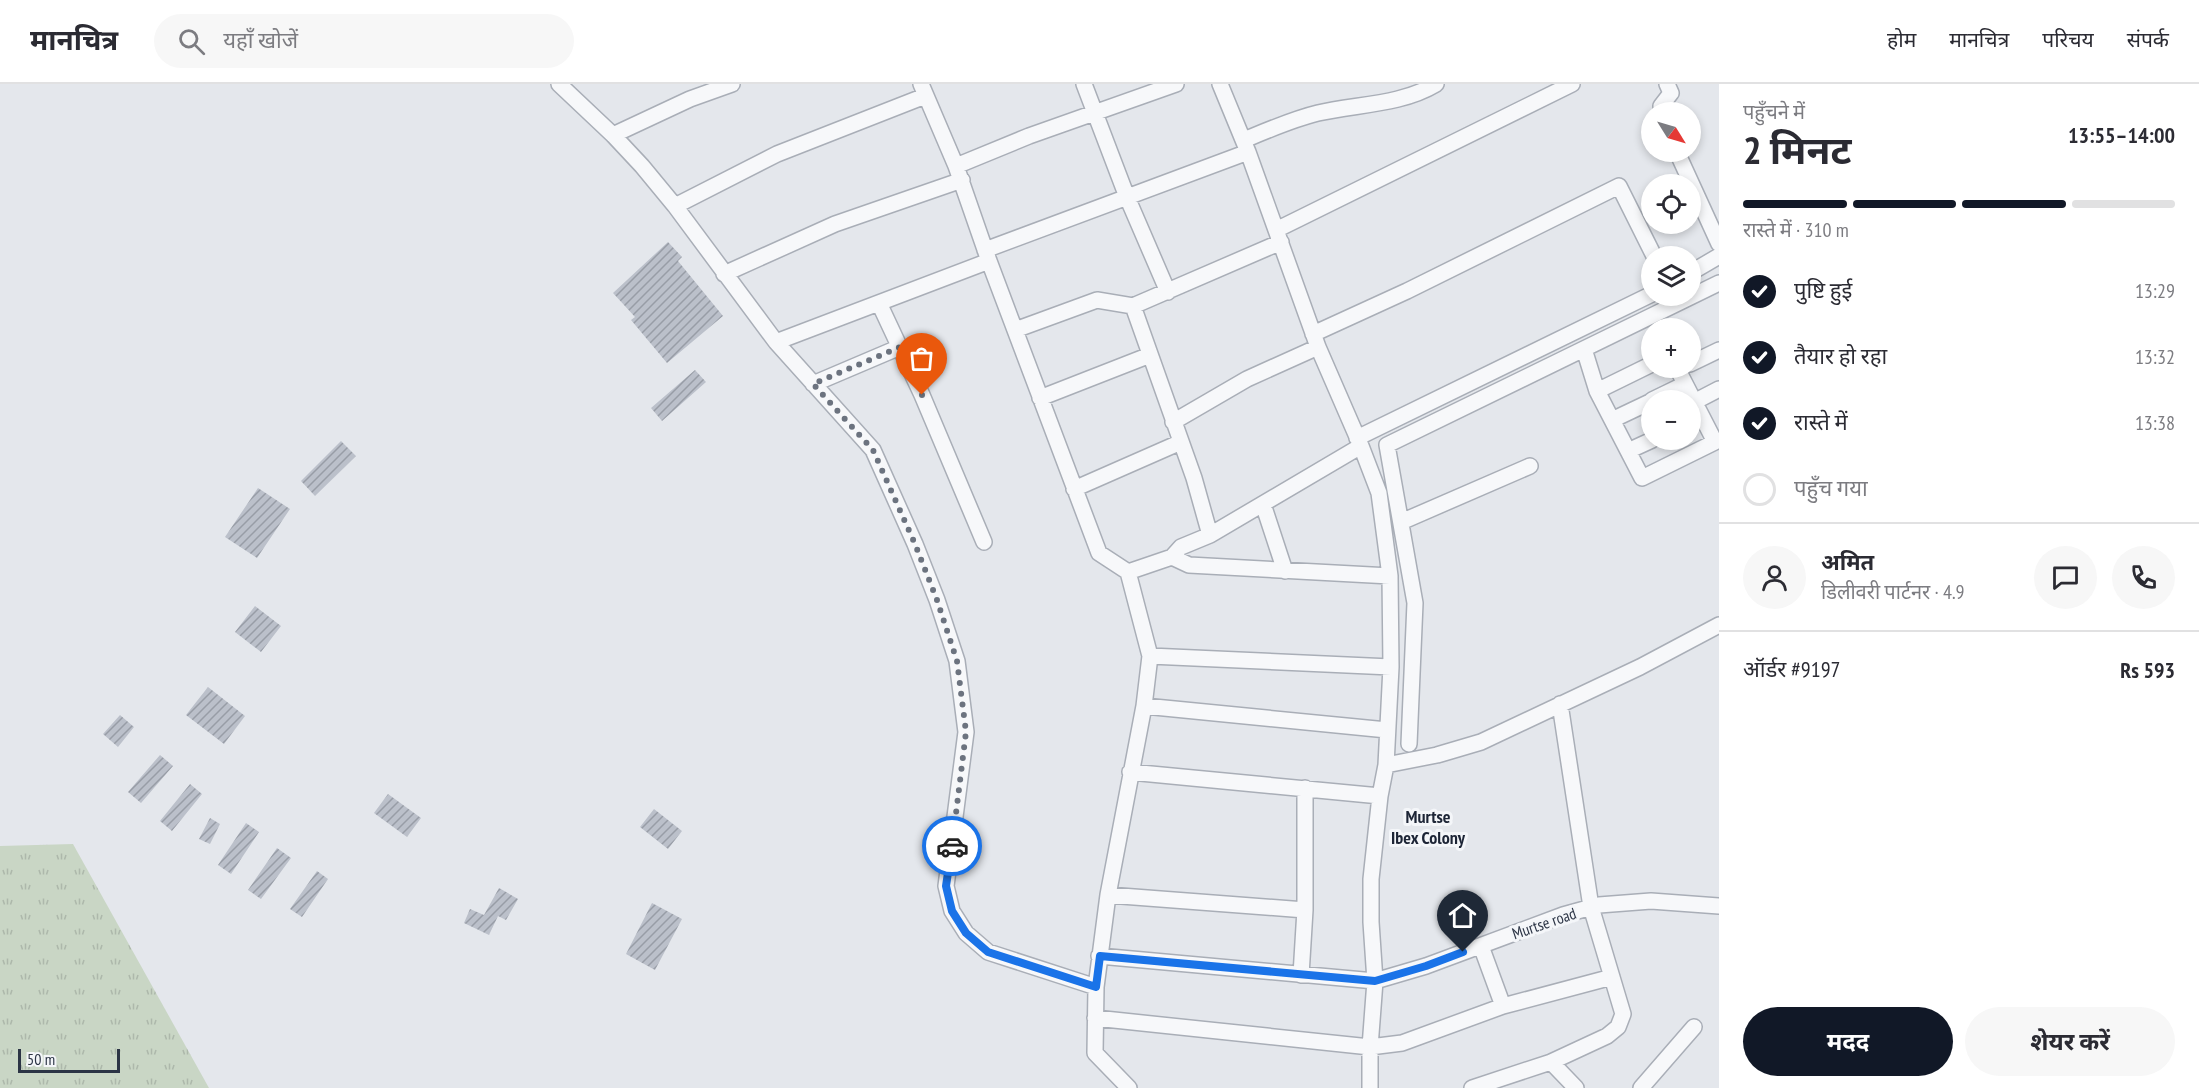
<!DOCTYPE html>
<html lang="hi">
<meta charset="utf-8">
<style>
:root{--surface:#fff;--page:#f7f7f7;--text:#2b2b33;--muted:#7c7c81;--line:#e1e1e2;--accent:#111827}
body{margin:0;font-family:"PT Sans Narrow","Noto Sans Devanagari",sans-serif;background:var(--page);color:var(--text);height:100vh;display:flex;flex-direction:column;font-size:22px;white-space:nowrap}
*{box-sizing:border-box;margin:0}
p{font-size:20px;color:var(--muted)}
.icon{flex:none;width:33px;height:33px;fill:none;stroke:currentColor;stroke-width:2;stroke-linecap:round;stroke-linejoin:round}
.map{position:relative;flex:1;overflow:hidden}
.drawer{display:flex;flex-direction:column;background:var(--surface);width:480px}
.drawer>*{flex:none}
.needle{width:39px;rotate:127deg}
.fabs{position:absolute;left:1641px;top:18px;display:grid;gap:12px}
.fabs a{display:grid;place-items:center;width:60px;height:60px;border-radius:50%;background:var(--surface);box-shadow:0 3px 9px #0003;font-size:30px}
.scale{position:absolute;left:18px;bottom:15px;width:102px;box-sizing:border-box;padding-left:6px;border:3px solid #2b3445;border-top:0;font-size:16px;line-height:21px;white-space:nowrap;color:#2b3445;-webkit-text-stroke:4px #f4f6f9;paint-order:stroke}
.pin{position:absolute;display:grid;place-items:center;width:51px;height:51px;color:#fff;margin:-62px -26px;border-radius:50% 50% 50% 0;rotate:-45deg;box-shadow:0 0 6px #0007}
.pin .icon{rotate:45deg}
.courier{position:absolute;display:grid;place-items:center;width:60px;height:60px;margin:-30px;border:4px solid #1a73e8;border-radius:50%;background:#fff;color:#222;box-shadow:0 2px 8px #0007}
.head em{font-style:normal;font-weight:700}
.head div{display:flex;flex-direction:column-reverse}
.head{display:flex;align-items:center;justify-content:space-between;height:102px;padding:0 24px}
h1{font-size:39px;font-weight:700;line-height:45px}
.bar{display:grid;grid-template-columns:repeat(4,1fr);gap:9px 6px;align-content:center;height:72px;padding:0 24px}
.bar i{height:8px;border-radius:4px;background:var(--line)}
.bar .current{background:var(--accent)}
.bar p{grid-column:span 4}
.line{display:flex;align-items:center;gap:15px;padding:0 24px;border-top:2px solid var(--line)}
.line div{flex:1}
.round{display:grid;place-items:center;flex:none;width:63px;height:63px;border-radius:32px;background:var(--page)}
ol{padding:0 24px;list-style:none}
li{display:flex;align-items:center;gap:18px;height:66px}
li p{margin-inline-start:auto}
li .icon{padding:6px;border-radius:50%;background:var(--accent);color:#fff;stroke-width:4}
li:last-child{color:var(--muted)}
li i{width:33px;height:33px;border:3px solid var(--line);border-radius:50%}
.button{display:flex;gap:12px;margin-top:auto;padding:12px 24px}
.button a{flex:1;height:69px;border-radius:36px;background:var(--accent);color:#fff;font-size:24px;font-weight:700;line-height:69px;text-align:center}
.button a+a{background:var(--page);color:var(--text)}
header{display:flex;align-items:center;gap:36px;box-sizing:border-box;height:84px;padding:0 30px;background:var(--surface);border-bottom:2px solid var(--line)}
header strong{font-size:28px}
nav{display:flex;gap:33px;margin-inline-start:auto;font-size:21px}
.search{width:420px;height:54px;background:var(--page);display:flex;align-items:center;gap:15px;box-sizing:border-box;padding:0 21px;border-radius:33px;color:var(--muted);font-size:22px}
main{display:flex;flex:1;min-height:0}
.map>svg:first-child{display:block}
</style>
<header>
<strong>मानचित्र</strong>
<div class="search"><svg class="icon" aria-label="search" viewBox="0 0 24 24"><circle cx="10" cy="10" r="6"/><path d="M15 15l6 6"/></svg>यहाँ खोजें</div>
<nav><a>होम</a><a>मानचित्र</a><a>परिचय</a><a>संपर्क</a></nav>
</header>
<main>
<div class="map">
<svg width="1719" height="1004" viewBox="0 0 1719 1004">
<defs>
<pattern id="grass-tufts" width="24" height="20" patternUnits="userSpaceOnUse" patternTransform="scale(1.5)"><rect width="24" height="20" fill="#c9d6c5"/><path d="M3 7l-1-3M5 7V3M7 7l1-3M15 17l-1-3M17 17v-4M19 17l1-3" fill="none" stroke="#adb8ab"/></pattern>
<pattern id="building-hatch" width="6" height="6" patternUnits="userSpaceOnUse" patternTransform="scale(1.5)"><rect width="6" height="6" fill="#bbc0ca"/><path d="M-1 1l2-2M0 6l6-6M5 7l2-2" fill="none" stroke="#989da6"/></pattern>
</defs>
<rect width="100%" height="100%" fill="#e4e7ec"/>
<!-- grass -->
<path fill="url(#grass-tufts)" d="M73,760L209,1004H0V762Z"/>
<!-- building -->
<path fill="url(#building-hatch)" d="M668,158L682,173L678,177L723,232L667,279L631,236L635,233L613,209Z
M695,286L706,298L662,337L651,324Z
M341,357L356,372L315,412L301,397Z
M258,404L290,425L257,474L225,453Z
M255,522L281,542L261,568L235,548Z
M208,603L245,632L224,660L186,631Z
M120,631L134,643L118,663L103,650Z
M160,671L173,682L141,719L128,708Z
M190,700L202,710L172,747L160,737Z
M388,710L421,734L407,753L374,729Z
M654,725L682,747L668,765L640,743Z
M210,734L220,740L210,760L199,755Z
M246,739L259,748L231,790L218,781Z
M277,764L291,774L261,815L248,806Z
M317,787L328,795L302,833L290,825Z
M499,804L518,815L506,836L498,832L489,851L464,839L470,825L484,831Z
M652,819L682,835L655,886L626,870Z"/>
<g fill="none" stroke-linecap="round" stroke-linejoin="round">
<defs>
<path id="minor" d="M559,0L613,51L642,82L675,122L776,258L873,366L915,460L937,516L957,577L966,648L946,802L952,827L966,849L988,868L1096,903
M921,0L956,82L989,177L1099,469L1128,488L1150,572L1144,622L1108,811L1096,903L1095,969L1129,1004
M1084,0L1127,113L1168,208
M1220,0L1248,68L1318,263L1361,362L1379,409L1390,492L1391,583L1386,681L1380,712L1371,795V838L1375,897L1370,963V1004
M1662,28L1661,22L1671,9L1667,0
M613,51L690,15L732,0
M1244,56C1268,46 1293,35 1318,29C1357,20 1401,21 1436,0
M1677,68L1719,160
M956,82L1029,52L1176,0
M675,122L777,70L925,12
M1276,146L1572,0
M985,166L1248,68
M1690,189L1719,172
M724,190L835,140L962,96
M879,219L922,311L984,458
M1133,222L1194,394L1210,451
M1015,246L1097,216L1133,222L1281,158
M1313,250L1407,207L1619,102L1654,172
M776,258L989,177
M1584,265L1597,307L1642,394L1715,358L1677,284
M1690,280L1719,266
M813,300L900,263
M1597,307L1652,280
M1040,314L1150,271
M1652,316L1685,300
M1694,318L1719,305
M1612,336L1652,317
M1173,338L1247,295L1318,263
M1357,354L1652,210
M1628,367L1652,356
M1074,405L1181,358
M1263,420L1285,487
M1401,438L1530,382
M1172,473L1181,463L1210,451L1361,362
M1128,488L1172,473L1189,481L1390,492
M1150,572L1391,583
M1144,622L1387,646
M1409,660L1415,519L1387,361L1719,199
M1386,681L1437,671L1481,658L1640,583L1719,541
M1130,688L1380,712
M1108,811L1305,826
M1481,862L1503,922
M1099,872L1375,897L1426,882L1563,831L1599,821L1651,817L1719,822
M1301,891L1305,826V704
M1095,934L1370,963L1402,959L1503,922L1612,893
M1551,978L1576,1004
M1472,1004L1551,978L1607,952L1618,943L1623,930L1591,823L1560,620
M1641,1004L1694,943"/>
</defs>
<!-- minor casing -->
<use href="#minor" stroke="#a9aeb7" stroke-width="18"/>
<!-- minor -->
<use href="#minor" stroke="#f7f8fa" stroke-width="15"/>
</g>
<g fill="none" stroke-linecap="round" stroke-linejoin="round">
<!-- done -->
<path stroke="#6c737f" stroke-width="6" stroke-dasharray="0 10.8" d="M922,311L900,263L813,300L873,366L915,460L937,516L957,577L966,648L952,762"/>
<!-- route -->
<path stroke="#1a73e8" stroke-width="8" d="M952,762L946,802L952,827L966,849L988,868L1096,903L1100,872L1375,897L1426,882L1463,868"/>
</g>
<g text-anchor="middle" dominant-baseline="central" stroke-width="6" stroke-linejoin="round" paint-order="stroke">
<!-- street labels -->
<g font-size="16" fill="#2b3445" stroke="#f4f6f9">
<text transform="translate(1544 839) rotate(-19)">Murtse road</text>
</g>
<!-- neighbourhood labels -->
<g font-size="18" font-weight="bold" fill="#1d2536" stroke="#f4f6f9">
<text x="1428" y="732">Murtse<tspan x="1428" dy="21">Ibex Colony</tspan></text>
</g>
</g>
</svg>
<div class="fabs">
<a><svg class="needle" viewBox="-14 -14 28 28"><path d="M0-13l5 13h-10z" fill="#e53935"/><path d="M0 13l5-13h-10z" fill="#7c7c81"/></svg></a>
<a><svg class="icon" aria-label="locate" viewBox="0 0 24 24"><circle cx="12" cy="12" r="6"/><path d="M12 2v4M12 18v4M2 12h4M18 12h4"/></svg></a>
<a><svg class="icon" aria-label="layers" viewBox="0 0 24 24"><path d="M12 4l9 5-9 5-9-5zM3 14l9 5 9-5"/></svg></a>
<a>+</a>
<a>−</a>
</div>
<div class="scale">50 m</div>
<div class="pin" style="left:922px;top:311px;background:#ea580c"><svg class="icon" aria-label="bag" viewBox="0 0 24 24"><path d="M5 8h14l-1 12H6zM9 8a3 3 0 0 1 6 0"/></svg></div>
<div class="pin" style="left:1463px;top:868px;background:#1f2937"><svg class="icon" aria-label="home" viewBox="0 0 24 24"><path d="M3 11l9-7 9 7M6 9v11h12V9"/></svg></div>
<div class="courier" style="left:952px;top:762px"><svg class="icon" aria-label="car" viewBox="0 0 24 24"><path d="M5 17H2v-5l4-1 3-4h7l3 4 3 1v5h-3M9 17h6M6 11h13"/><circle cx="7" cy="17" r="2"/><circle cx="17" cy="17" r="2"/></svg></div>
</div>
<section class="drawer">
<div class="head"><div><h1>2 मिनट</h1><p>पहुँचने में</p></div><em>13:55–14:00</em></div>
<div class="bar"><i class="current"></i><i class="current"></i><i class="current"></i><i></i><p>रास्ते में · 310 m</p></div>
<ol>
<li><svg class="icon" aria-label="check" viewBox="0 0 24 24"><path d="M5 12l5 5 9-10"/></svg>पुष्टि हुई<p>13:29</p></li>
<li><svg class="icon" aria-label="check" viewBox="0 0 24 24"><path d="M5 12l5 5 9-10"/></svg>तैयार हो रहा<p>13:32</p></li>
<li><svg class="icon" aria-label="check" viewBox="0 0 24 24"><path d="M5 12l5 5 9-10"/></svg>रास्ते में<p>13:38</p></li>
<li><i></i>पहुँच गया</li>
</ol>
<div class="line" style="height:108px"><a class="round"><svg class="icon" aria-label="person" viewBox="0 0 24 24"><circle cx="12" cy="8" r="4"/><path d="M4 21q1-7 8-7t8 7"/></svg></a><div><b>अमित</b><p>डिलीवरी पार्टनर · 4.9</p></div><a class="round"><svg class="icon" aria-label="chat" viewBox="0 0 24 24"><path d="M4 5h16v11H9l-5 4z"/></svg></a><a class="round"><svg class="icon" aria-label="phone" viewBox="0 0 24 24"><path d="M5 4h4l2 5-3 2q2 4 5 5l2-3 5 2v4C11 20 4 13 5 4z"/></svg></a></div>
<div class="line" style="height:78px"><div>ऑर्डर #9197</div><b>Rs 593</b></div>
<div class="button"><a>मदद</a><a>शेयर करें</a></div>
</section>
</main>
